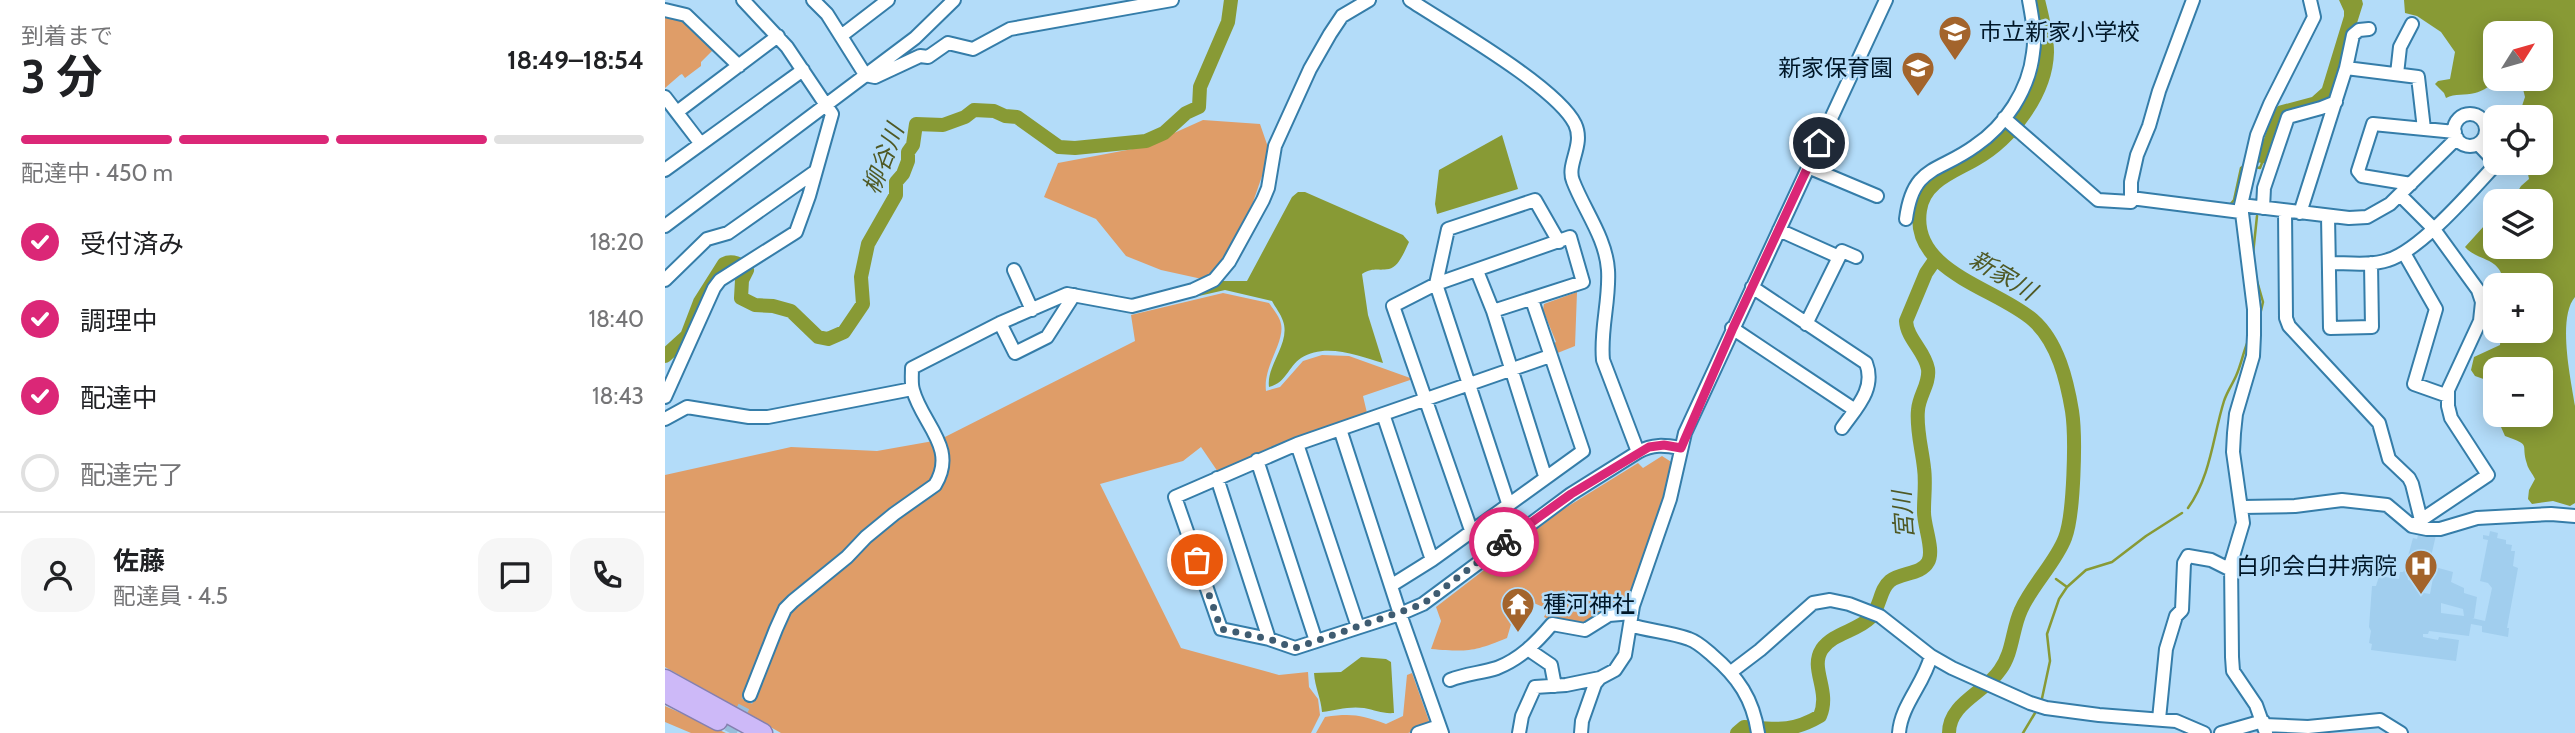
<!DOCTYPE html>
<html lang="ja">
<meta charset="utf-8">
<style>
:root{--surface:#fff;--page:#f6f6f6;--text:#202124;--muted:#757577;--line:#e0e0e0;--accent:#db2777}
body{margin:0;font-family:Cabin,"Noto Sans JP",sans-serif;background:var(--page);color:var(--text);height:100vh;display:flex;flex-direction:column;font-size:26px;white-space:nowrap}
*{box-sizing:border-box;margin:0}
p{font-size:23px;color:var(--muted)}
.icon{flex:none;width:38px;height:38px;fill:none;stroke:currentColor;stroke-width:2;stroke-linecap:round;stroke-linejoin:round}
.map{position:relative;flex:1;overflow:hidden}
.drawer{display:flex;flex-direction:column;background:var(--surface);width:665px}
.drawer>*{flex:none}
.needle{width:46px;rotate:53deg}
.fabs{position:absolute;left:1818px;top:21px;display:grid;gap:14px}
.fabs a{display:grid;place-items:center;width:70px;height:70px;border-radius:14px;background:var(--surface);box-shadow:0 4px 18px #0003;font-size:35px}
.pin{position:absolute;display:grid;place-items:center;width:60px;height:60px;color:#fff;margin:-30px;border:4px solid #fff;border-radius:50%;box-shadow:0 2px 7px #0007}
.courier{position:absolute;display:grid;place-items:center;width:70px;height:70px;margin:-35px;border:5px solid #db2777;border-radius:50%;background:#fff;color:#222;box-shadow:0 2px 9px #0007}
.headline em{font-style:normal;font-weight:700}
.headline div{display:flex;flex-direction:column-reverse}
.headline{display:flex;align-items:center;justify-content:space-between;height:119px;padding:0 21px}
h1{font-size:46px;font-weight:700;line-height:52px}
.bar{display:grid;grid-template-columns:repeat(4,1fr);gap:10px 7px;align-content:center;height:84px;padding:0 21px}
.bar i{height:9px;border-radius:5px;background:var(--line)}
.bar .active{background:var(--accent)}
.bar p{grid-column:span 4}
.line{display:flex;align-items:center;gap:18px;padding:0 21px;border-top:2px solid var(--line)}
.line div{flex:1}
.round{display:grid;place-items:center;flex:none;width:74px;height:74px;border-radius:21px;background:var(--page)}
ol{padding:0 21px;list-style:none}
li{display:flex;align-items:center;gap:21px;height:77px}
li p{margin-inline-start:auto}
li .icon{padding:7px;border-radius:50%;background:var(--accent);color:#fff;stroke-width:4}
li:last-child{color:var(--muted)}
li i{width:38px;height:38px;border:4px solid var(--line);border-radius:50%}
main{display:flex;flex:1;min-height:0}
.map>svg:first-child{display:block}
</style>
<main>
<section class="drawer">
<div class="headline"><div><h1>3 分</h1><p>到着まで</p></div><em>18:49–18:54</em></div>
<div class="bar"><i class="active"></i><i class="active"></i><i class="active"></i><i></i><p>配達中 · 450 m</p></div>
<ol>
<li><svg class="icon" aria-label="check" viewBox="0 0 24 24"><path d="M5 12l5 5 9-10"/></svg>受付済み<p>18:20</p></li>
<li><svg class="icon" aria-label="check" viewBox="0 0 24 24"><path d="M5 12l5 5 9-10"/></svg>調理中<p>18:40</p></li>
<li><svg class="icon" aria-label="check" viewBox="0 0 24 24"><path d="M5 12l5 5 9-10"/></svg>配達中<p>18:43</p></li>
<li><i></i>配達完了</li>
</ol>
<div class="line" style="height:126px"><a class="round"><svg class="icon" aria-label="person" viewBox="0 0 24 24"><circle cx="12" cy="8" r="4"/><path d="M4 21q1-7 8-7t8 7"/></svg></a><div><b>佐藤</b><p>配達員 · 4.5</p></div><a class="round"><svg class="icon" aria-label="chat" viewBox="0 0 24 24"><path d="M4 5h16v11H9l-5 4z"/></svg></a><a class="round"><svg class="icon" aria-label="phone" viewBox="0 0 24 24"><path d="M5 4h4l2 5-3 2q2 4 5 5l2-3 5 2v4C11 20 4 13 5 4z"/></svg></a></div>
</section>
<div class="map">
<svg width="1910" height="733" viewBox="0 0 1910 733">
<rect width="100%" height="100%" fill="#b3dcf9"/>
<!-- built -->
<path fill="#a1ceee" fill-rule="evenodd" d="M1754,531L1771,535L1765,561L1768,562L1759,593L1765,594L1770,567L1788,572L1786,582L1799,588V593L1812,597L1809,618H1807L1820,621L1827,588L1823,583L1815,581L1823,540L1818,539V535L1824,536L1825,531L1833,533L1832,538L1841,540V544L1847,545L1846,551H1850L1848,566L1853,568L1842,628H1844L1843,637L1817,632V626L1806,624L1804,636L1764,631L1763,634H1758V637L1773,640L1774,637L1794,640L1791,661L1706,650L1707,644L1704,643L1706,631L1704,627L1707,586H1711L1716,570L1720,571V577L1734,579L1735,572H1738L1745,563L1742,560L1748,538L1752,539ZM1747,566L1750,570L1761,572L1759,582L1743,580L1742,572ZM1776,603L1798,609L1799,616L1776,613Z"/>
<!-- green -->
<path fill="#df9d68" d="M0,14L19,17L50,48L36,62V66L20,78L17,74L15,75L0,88Z
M538,120L595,124L605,153L587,205L563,260L537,279L496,270L461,256L431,219L379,197L393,163L478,147Z
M912,292L910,346L890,354L887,344L891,342L878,310L879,304Z
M558,293L604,303C608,309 615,317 616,324C620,342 598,366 601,391L615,387L638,361L657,355L684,356L748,379L698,396L702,413L553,472L536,447L518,461L435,484L516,648L614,675L643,672L644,687L653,699L655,715L646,733H116L0,667V475L126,447L212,451L274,440L470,341L466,315Z
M997,456L1011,465L964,608C931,623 915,635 879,617L883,609L854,597L842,638C808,652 802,652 766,649L776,621L771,607L897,510L973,463L978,468Z
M747,673L764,721L762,727L743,733H651L660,717C687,713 696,715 721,724L738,716L742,675Z
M0,706L61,733H26L0,722Z"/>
<!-- water -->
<path fill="#889a35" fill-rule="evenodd" d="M1674,0H1697L1698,4L1692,23L1684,31L1668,92L1661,101L1622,114L1603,164L1591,162L1608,113L1613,106L1647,97L1657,88L1679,16V11Z
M1739,0H1910V297C1892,318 1906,380 1910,406C1910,435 1910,473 1910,503L1905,506L1888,501L1867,504L1863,499L1864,490L1870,479C1868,474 1863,469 1862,464C1855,443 1868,446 1840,436L1836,427L1840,415H1876V369H1830V389L1827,382L1810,376L1806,370L1809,357L1835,345L1836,331H1876V285H1839C1837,256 1813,262 1800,247L1819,226L1830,231V247H1876V201H1847L1856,186L1864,179L1863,174L1867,163H1876V117H1847L1855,112L1860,97L1858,89C1831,71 1833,86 1810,93C1800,96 1790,93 1781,98L1779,93L1770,84L1773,81L1785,79L1790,52L1776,32L1752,16L1740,13ZM1830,33H1876V79H1830Z
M837,135L853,189L772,214L770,204L774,170Z
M633,192H640L738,235L744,242C740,250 734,267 724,269C712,271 709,267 697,274L703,315L718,363C695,356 660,342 636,358C623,367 621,383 604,387C601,365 626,343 618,321C616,314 610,307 607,301L560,290L477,309L476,305L546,288L555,281H582L627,197Z
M696,657L721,659L726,662L729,713C718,714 710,710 699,708C684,706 671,710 657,712C656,698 650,688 649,673L676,672Z"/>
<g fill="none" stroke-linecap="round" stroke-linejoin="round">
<!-- stream -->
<path stroke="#889a35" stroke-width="2.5" d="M1343,132L1350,137
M1354,140L1362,146
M1590,167L1595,168L1597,163
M1564,206L1569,200L1576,168L1580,165
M1588,254L1592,216
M1592,281L1598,302L1595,315
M1523,508C1546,476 1548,436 1559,401C1562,392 1567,385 1571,376C1576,365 1578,353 1583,341
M1379,570L1385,574
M1391,579L1402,587
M1376,703L1385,661L1382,634L1394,599L1402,587L1421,570L1447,562L1481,536L1517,513
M1358,733L1370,713"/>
<!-- river -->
<path stroke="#889a35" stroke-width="14" d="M0,356L22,336L35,302L59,264C67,260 76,264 82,270L77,280L76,298L90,305L108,306L126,311L153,337L163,339L179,332L198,304L196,277L203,244L231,195V182L238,174L243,161V152L248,145L251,124L278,125L300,117L309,110L329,111L340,116L352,117L394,147L410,148L481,141L499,133L521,113L534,107L535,87L563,22L566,0
M1072,733L1079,727C1110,729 1126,733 1155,716C1166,690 1144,669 1157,649C1168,633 1192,631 1205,618C1216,607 1214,590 1225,581C1236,572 1256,575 1263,562C1270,550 1258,525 1259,510C1259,496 1261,482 1259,468C1257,449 1251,429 1253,410C1254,395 1265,384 1263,369C1260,351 1242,339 1241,321L1261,273L1270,260
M1284,733C1284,703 1320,693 1335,670C1348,653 1347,629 1356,610C1367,585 1391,562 1400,538C1409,515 1411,437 1407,411C1402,381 1393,342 1368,320C1332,288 1245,272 1255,210C1259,181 1289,172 1311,159C1346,139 1381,94 1382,52C1382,34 1377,17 1373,0"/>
<!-- minor-tunnel -->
<path stroke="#98beda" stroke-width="12" stroke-dasharray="12 6" stroke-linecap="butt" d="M65,733L85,695"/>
<defs>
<path id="minor" d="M148,0L162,14L201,76
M745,0C783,25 892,87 910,124C920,145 901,164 908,181C919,210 941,238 943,270C945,300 935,329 938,360L973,452
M0,10L21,15L74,66
M176,36L223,0
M1681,68L1688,35L1694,30L1704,29
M1732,74L1735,47L1747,24
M205,76L210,77L255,56L263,57L283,43L308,49L345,29L507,0
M0,97L36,144
M12,112L113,36
M1789 130a16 16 0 1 1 32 0a16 16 0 1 1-32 0Z
M1339,118L1433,200L1466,202V182L1472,155L1484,126L1494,91L1528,0
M1813,144L1830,162
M1143,167L1212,196
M0,170L138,70
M1746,184L1697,176L1693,171L1708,124L1790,132
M1735,195L1768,228L1813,290L1817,302L1815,321L1783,390V406L1786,418L1823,475L1747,526
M1466,198L1576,212
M1576,205L1684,218L1702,217L1725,204L1792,138
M1598,208L1599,188L1623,117L1656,108L1671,102
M1620,211L1621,318L1624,326L1714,423L1724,459L1744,478L1747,484L1756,520
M1635,213L1681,68L1753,77L1759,129
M1663,216L1665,328L1707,327L1706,263
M1241,219C1248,165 1273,173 1310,146C1340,126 1364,90 1368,53C1371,36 1367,17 1364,0
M0,226L250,38L289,0
M1114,230L1174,257
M1739,253L1771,309L1749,384L1783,396
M1664,263C1683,263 1705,266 1723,260C1756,250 1808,189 1832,163
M349,270L367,310
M812,271L828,311L880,476
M0,280L42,239L63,233L151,171
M1087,287L1201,363C1211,389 1191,408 1177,428
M335,323L350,353L382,337L409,295
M1141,324L1177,251L1191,257
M1067,328L1190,410
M0,397L49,288L55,280L131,232L144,196L167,114L122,47L78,0
M718,414L767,560
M0,419L22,407L84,417H103L247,389
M675,429L735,614L630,648L604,639L556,629L510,497L632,444L885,356
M632,444L693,627
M592,460L651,641
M552,478L604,639
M843,503L771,284L783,229L870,200L894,242
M1577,507L1630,506L1677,500L1722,505L1747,526L1762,529H1775L1812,518L1886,514L1910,516
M806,530L728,306L771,284L905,237L918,282L828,311
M727,585L767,560L918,451L867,300
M965,625C984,631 1006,632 1024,639C1033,642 1040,649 1047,655C1073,677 1088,699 1093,733
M864,650L886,665L890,686
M1066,672L1095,650L1148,603L1165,600L1184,604L1215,616L1266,656L1287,668L1365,703L1381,708L1434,715L1511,721L1539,733
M785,680C800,674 816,673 832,668C855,659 871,643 887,624L920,630L944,615L967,613
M85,695L111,629L120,609L128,601L182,557L201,537L229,514L270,485C293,448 257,424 248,390C246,384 247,375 247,368L335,323L402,294L467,306L528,290L549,280L564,262L598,200L603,188L610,146L645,69L665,34L677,16L704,0
M1494,719L1501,649L1511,616L1517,610L1519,563L1523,556L1546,560L1566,570
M1599,725L1643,727L1715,720L1736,733
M753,733L774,726
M777,733L735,614L758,604L906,494L973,452C988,444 999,445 1015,448
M854,733L857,716L870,687L901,685L935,678
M916,733L917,721L930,684L935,678L950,670L960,655L968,606L1005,499L1020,433L1221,0
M1234,733C1236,705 1259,684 1266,656
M1556,733L1598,721
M1601,733L1591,705L1568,671L1567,657L1566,563L1578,523L1568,452L1569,433L1571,414L1588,356L1589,335V309L1576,205L1592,135L1605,104L1649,17L1645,0"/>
<path id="highway" d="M0,679L98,733
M0,693L53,721"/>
</defs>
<!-- minor casing -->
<use href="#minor" stroke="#357da9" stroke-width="16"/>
<!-- highway casing -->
<use href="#highway" stroke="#8580af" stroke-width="21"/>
<!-- minor -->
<use href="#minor" stroke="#fff" stroke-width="12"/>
<!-- highway -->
<use href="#highway" stroke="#cdb9f8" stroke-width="18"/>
</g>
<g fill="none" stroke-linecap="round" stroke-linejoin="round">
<!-- done -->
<path stroke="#3f5c71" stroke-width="7" stroke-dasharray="0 12.6" d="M532,560L556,629L604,639L630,648L651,641L758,604L839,542"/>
<!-- route -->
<path stroke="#db2777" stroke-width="9" d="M839,542L906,494L984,447L999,445L1016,448L1068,328L1154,143"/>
</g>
<!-- icons -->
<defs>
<symbol id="school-pin" viewBox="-11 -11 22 30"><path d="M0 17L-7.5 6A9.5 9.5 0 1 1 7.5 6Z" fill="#a3642c" stroke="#b3dcf9"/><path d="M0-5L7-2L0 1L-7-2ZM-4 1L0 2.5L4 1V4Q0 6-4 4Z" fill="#fff"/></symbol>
<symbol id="hospital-pin" viewBox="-11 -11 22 30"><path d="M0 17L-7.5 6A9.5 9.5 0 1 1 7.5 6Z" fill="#a3642c" stroke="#b3dcf9"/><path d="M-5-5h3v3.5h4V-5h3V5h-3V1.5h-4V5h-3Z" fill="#fff"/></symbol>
<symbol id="temple-pin" viewBox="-11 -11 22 30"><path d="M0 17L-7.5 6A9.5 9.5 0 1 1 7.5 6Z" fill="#a3642c" stroke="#b3dcf9"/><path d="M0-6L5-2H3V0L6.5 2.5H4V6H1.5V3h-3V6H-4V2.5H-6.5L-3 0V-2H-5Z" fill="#fff"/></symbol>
</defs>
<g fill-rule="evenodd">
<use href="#school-pin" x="1271" y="13" width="38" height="52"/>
<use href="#school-pin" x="1234" y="49" width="38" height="52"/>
<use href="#hospital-pin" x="1737" y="547" width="38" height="52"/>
<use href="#temple-pin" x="834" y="585" width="38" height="52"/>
</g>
<g text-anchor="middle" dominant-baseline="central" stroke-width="5" stroke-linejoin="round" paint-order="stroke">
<!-- poi labels -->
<g font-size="23" fill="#001728" stroke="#b3dcf9" text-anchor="start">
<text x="1314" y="32">市立新家小学校</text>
<text x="1228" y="68" text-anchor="end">新家保育園</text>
<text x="1732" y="566" text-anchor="end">白卯会白井病院</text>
<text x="878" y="604">種河神社</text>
</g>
<!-- water labels -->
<g font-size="24" font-style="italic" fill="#4f5925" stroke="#b3dcf9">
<text transform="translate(218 159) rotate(-69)">柳谷川</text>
<text transform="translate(1338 275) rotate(31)">新家川</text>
<text transform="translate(1238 515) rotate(-94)">宮川</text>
</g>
</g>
</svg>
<div class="fabs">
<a><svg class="needle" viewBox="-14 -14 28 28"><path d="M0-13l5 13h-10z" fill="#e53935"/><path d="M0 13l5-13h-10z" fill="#757577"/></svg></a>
<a><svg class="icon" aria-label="locate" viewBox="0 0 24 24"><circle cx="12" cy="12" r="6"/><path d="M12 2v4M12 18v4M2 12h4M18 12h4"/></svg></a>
<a><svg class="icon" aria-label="layers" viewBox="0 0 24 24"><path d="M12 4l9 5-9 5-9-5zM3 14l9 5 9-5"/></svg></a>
<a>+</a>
<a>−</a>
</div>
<div class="pin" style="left:532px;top:560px;background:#ea580c"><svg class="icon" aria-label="bag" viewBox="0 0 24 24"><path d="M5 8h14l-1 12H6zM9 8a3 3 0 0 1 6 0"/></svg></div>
<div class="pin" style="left:1154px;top:143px;background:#1f2937"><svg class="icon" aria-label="home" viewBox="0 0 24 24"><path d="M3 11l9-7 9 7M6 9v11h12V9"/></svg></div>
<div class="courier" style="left:839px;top:542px"><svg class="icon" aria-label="bike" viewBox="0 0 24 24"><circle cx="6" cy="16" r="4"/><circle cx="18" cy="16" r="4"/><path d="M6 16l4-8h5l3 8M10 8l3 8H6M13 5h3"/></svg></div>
</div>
</main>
